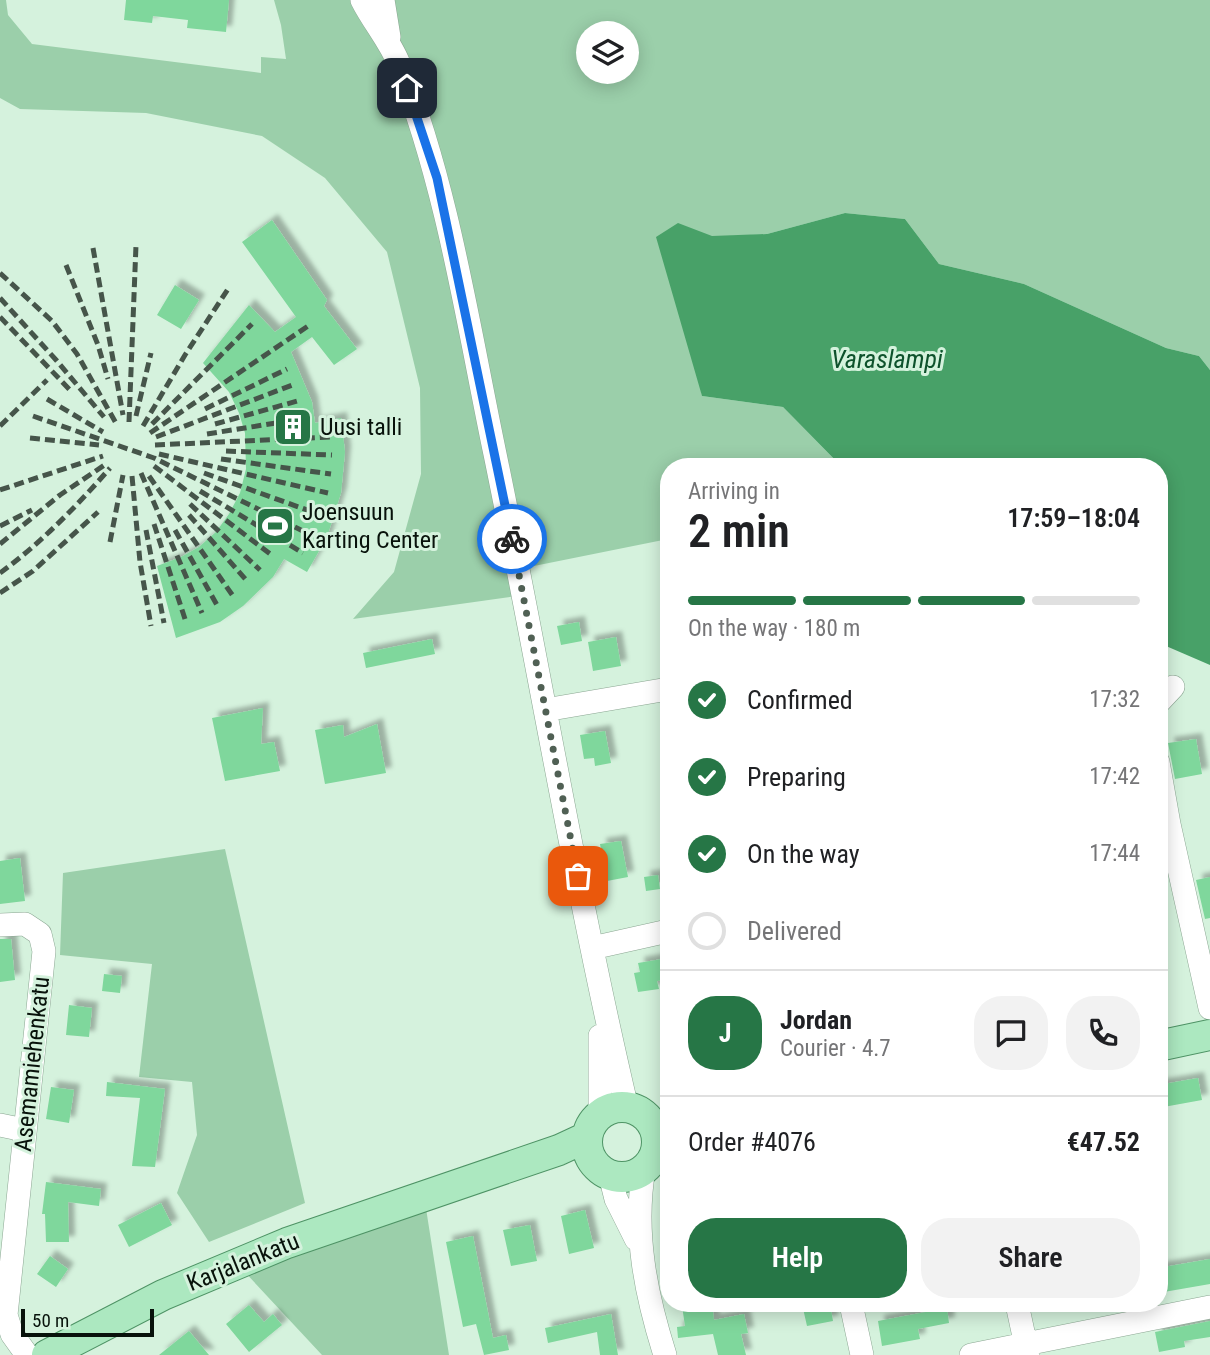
<!DOCTYPE html>
<meta charset="utf-8">
<style>
:root{--surface:#fff;--page:#f2f2f2;--text:#202124;--muted:#757577;--line:#e0e0e0;--accent:#267646}
body{margin:0;font-family:"Roboto Condensed",sans-serif;background:var(--page);color:var(--text);height:100vh;display:flex;flex-direction:column;font-size:26px;white-space:nowrap}
*{box-sizing:border-box;margin:0}
p{font-size:23px;color:var(--muted)}
.icon{flex:none;width:38px;height:38px;fill:none;stroke:currentColor;stroke-width:2;stroke-linecap:round;stroke-linejoin:round}
.map{position:relative;flex:1;overflow:hidden}
.panel{position:absolute;left:660px;top:458px;width:508px;height:854px;display:flex;flex-direction:column;background:var(--surface);border-radius:28px;box-shadow:0 4px 18px #0003}
.panel>*{flex:none}
.buttons{position:absolute;left:576px;top:21px;display:grid;gap:14px}
.buttons a{display:grid;place-items:center;width:63px;height:63px;border-radius:50%;background:var(--surface);box-shadow:0 4px 18px #0003;font-size:35px}
.scale{position:absolute;left:21px;bottom:18px;width:133px;box-sizing:border-box;padding-left:7px;border:4px solid #08120b;border-top:0;font-size:19px;line-height:24px;white-space:nowrap;color:#08120b;-webkit-text-stroke:5px #d5f2dd;paint-order:stroke}
.pin{position:absolute;display:grid;place-items:center;width:60px;height:60px;color:#fff;margin:-30px;border-radius:14px;box-shadow:0 4px 10px #0006}
.courier{position:absolute;display:grid;place-items:center;width:70px;height:70px;margin:-35px;border:5px solid #1a73e8;border-radius:50%;background:#fff;color:#222;box-shadow:0 2px 9px #0007}
.overview em{font-style:normal;font-weight:600}
.overview div{display:flex;flex-direction:column-reverse}
.overview{display:flex;align-items:center;justify-content:space-between;height:119px;padding:0 28px}
h1{font-size:46px;font-weight:600;line-height:52px}
.bar{display:grid;grid-template-columns:repeat(4,1fr);gap:10px 7px;align-content:center;height:84px;padding:0 28px}
.bar i{height:9px;border-radius:5px;background:var(--line)}
.bar .selected{background:var(--accent)}
.bar p{grid-column:span 4}
.line{display:flex;align-items:center;gap:18px;padding:0 28px;border-top:2px solid var(--line)}
.line div{flex:1}
.round{display:grid;place-items:center;flex:none;width:74px;height:74px;border-radius:28px;background:var(--page)}
ol{padding:0 28px;list-style:none}
li{display:flex;align-items:center;gap:21px;height:77px}
li p{margin-inline-start:auto}
li .icon{padding:7px;border-radius:50%;background:var(--accent);color:#fff;stroke-width:4}
li:last-child{color:var(--muted)}
li i{width:38px;height:38px;border:4px solid var(--line);border-radius:50%}
.primary-button{display:flex;gap:14px;margin-top:auto;padding:14px 28px}
.primary-button a{flex:1;height:80px;border-radius:28px;background:var(--accent);color:#fff;font-size:28px;font-weight:600;line-height:80px;text-align:center}
.primary-button a+a{background:var(--page);color:var(--text)}
.map>svg:first-child{display:block}
</style>
<div class="map">
<svg width="1210" height="1355" viewBox="0 0 1210 1355">
<defs>
<filter id="shadow"><feDropShadow dx="6" dy="-6" stdDeviation="2" flood-color="#0004"/></filter>
</defs>
<rect width="100%" height="100%" fill="#d5f2dd"/>
<!-- green -->
<path fill="#9bcfaa" fill-rule="evenodd" d="M0,0H6L8,15L32,44L261,73V57L286,59L281,25L274,0H1210V370L1199,356L1166,348L1024,284L939,264L905,219L845,213L767,234L712,237L678,224L702,396L783,407L842,467H668V539L529,567L517,596L353,619L394,572L421,474L420,388L387,252L325,178L262,136L146,113L20,109L0,98ZM588,33H626V72H588Z
M225,849L305,1203L209,1242L177,1193L197,1135L192,1082L139,1077L152,964L60,955L63,873Z
M425,1202L449,1355H322L242,1269Z"/>
<!-- water -->
<path fill="#48a168" d="M845,213L905,219L939,264L1024,284L1166,348L1199,356L1210,370V665L1159,643L1158,467H842L783,407L702,396L656,237L678,223L712,236L767,234Z"/>
<!-- building -->
<path fill="#7fd79c" filter="url(#shadow)" d="M126,0H229L226,32L187,28L188,20L153,16L152,23L124,20Z
M272,220L327,300L324,306L357,349L334,365L312,337L291,352L312,402L315,423L341,418L345,452L341,493L327,537L307,572L284,559L273,577L243,606L220,622L176,638L157,566L181,557L199,547L216,532L229,514L240,493L246,469L245,433L239,413L229,392L203,363L249,305L275,332L296,317L242,242Z
M175,285L199,300L181,329L157,315Z
M579,622L582,641L561,645L557,626Z
M616,637L621,666L593,671L588,642Z
M432,639L435,654L366,668L363,653Z
M263,708L261,744L274,742L280,771L225,781L212,718Z
M377,724L386,773L325,784L315,730L343,725L344,737Z
M605,731L611,763L595,766L594,758L584,759L580,735Z
M1196,739L1202,774L1175,779L1168,743Z
M621,841L628,877L607,881L600,844Z
M20,858L25,901L0,904V861Z
M658,875L660,889L646,891L644,877Z
M1210,877V918L1205,919L1196,880Z
M0,939H11L15,980L0,982Z
M668,958V979L657,981L659,989L638,992L634,973L640,972L638,963Z
M104,974L122,976L120,993L102,991Z
M69,1005L92,1008L89,1037L66,1035Z
M1198,1078L1202,1100L1158,1108V1085Z
M107,1082L165,1089L155,1167L132,1166L140,1098L106,1096Z
M51,1087L74,1090L69,1123L46,1119Z
M46,1182L101,1189L99,1206L68,1202L69,1242H46L45,1214H42Z
M161,1203L172,1225L129,1247L118,1225Z
M585,1210L594,1248L569,1254L561,1216Z
M530,1225L537,1261L511,1266L503,1230Z
M473,1236L493,1338L506,1335L509,1350L484,1355L476,1324L463,1327L446,1242Z
M50,1256L68,1269L56,1287L37,1274Z
M1210,1259V1284L1158,1293V1268Z
M712,1304L714,1320L744,1314L748,1333L741,1334L746,1355H718L713,1334L678,1338L677,1327L685,1326L682,1306Z
M802,1304H830L833,1321L807,1326Z
M249,1305L264,1322L273,1314L282,1325L249,1352L226,1324Z
M947,1308L949,1323L918,1329L920,1339L882,1346L878,1321Z
M611,1314L618,1355H600L597,1332L548,1343L545,1328Z
M1210,1321V1337L1184,1341L1185,1347L1159,1352L1155,1332Z
M189,1331L209,1355H159Z"/>
<g fill="none" stroke-linecap="round" stroke-linejoin="round">
<defs>
<path id="minor" d="M362,0C373,22 390,41 399,64C448,188 468,325 495,454C540,672 576,891 627,1108
M383,0L389,37
M1158,703L1173,687
M545,710L668,689
M1158,762L1169,824L1210,1008
M0,925L25,924L40,934L44,951L6,1315L12,1334L27,1355
M592,948L668,931
M600,1036V1115
M0,1125L24,1130
M644,1169C633,1232 646,1295 665,1355
M610,1175L616,1199L636,1239
M851,1304L862,1355
M1017,1304L1028,1355
M971,1355L1210,1307"/>
<path id="major" d="M1158,1046L1210,1035
M587 1142a35 35 0 1 1 70 0a35 35 0 1 1-70 0Z
M47,1355L163,1295L287,1243L559,1150L587,1137"/>
</defs>
<!-- minor casing -->
<use href="#minor" stroke="#8ba692" stroke-width="24"/>
<!-- major casing -->
<use href="#major" stroke="#4e9365" stroke-width="32"/>
<!-- minor -->
<use href="#minor" stroke="#fff" stroke-width="23"/>
<!-- major -->
<use href="#major" stroke="#ace8c0" stroke-width="30"/>
<!-- rail -->
<path stroke="#46554a" stroke-width="5" stroke-dasharray="10 5" stroke-linecap="butt" d="M93,248L123,415
M66,265L98,345L108,379
M0,273L52,321L77,354L117,425
M0,298L57,361L104,417
M0,317L70,390
M47,399L103,432
M205,409L287,369
M33,416L154,458L313,536
M136,416L151,353
M129,422L136,245
M152,424L252,324
M215,424L301,400
M0,426L47,380
M143,426L185,355L228,289
M150,433L311,324
M207,434L307,418
M156,437L295,384
M30,438L99,445
M155,445L332,437
M226,451L332,455
M159,454L328,493
M221,459L331,474
M154,466L273,556
M141,473L202,613
M204,473L321,515
M132,476L140,562L151,626
M149,476L233,596
M0,490L103,456
M200,491L303,553
M190,504L260,570
M189,515L248,582
M154,524L185,619
M0,526L32,510
M146,530L164,623
M175,530L217,605
M110,542L123,475
M0,544L60,495L106,464
M0,573C41,543 77,506 110,468
M0,593L33,571L98,512"/>
</g>
<g fill="none" stroke-linecap="round" stroke-linejoin="round">
<!-- done -->
<path stroke="#506054" stroke-width="7" stroke-dasharray="0 12.6" d="M512,539L578,876"/>
<!-- route -->
<path stroke="#1a73e8" stroke-width="9" d="M407,88L437,178L512,539"/>
</g>
<!-- icons -->
<defs>
<symbol id="building-square" viewBox="-11 -11 22 22"><rect x="-9" y="-9" width="18" height="18" rx="4" fill="#267646" stroke="#d5f2dd"/><path d="M-4-6H4V6H1V3H-1V6H-4ZM-2.5-4.3h1.7v1.8h-1.7ZM.8-4.3h1.7v1.8H.8ZM-2.5-1h1.7V.8h-1.7ZM.8-1h1.7V.8H.8Z" fill="#fff"/></symbol>
<symbol id="stadium-square" viewBox="-11 -11 22 22"><rect x="-9" y="-9" width="18" height="18" rx="4" fill="#267646" stroke="#d5f2dd"/><path d="M0-5a6.5 5 0 1 0 0 10a6.5 5 0 1 0 0-10ZM-3.5-1.8h7v3.6h-7Z" fill="#fff"/></symbol>
</defs>
<g fill-rule="evenodd">
<use href="#building-square" x="271" y="405" width="44" height="44"/>
<use href="#stadium-square" x="253" y="504" width="44" height="44"/>
</g>
<g text-anchor="middle" dominant-baseline="central" stroke-width="6" stroke-linejoin="round" paint-order="stroke">
<!-- poi labels -->
<g font-size="24" fill="#08120b" stroke="#d5f2dd" text-anchor="start">
<text x="320" y="427">Uusi talli</text>
<text x="302" y="512">Joensuun<tspan x="302" dy="28">Karting Center</tspan></text>
</g>
<!-- street labels -->
<g font-size="24" fill="#08120b" stroke="#d5f2dd">
<text transform="translate(32 1064) rotate(-84)">Asemamiehenkatu</text>
<text transform="translate(243 1262) rotate(-22)">Karjalankatu</text>
</g>
<!-- water labels -->
<g font-size="26" font-style="italic" fill="#0e522c" stroke="#d5f2dd">
<text x="887" y="359">Varaslampi</text>
</g>
</g>
</svg>
<div class="buttons">
<a><svg class="icon" aria-label="layers" viewBox="0 0 24 24"><path d="M12 4l9 5-9 5-9-5zM3 14l9 5 9-5"/></svg></a>
</div>
<div class="scale">50 m</div>
<div class="pin" style="left:578px;top:876px;background:#ea580c"><svg class="icon" aria-label="bag" viewBox="0 0 24 24"><path d="M5 8h14l-1 12H6zM9 8a3 3 0 0 1 6 0"/></svg></div>
<div class="pin" style="left:407px;top:88px;background:#1f2937"><svg class="icon" aria-label="home" viewBox="0 0 24 24"><path d="M3 11l9-7 9 7M6 9v11h12V9"/></svg></div>
<div class="courier" style="left:512px;top:539px"><svg class="icon" aria-label="bike" viewBox="0 0 24 24"><circle cx="6" cy="16" r="4"/><circle cx="18" cy="16" r="4"/><path d="M6 16l4-8h5l3 8M10 8l3 8H6M13 5h3"/></svg></div>
<section class="panel">
<div class="overview"><div><h1>2 min</h1><p>Arriving in</p></div><em>17:59–18:04</em></div>
<div class="bar"><i class="selected"></i><i class="selected"></i><i class="selected"></i><i></i><p>On the way · 180 m</p></div>
<ol>
<li><svg class="icon" aria-label="check" viewBox="0 0 24 24"><path d="M5 12l5 5 9-10"/></svg>Confirmed<p>17:32</p></li>
<li><svg class="icon" aria-label="check" viewBox="0 0 24 24"><path d="M5 12l5 5 9-10"/></svg>Preparing<p>17:42</p></li>
<li><svg class="icon" aria-label="check" viewBox="0 0 24 24"><path d="M5 12l5 5 9-10"/></svg>On the way<p>17:44</p></li>
<li><i></i>Delivered</li>
</ol>
<div class="line" style="height:126px"><b class="round" style="background:var(--accent);color:#fff">J</b><div><b>Jordan</b><p>Courier · 4.7</p></div><a class="round"><svg class="icon" aria-label="chat" viewBox="0 0 24 24"><path d="M4 5h16v11H9l-5 4z"/></svg></a><a class="round"><svg class="icon" aria-label="phone" viewBox="0 0 24 24"><path d="M5 4h4l2 5-3 2q2 4 5 5l2-3 5 2v4C11 20 4 13 5 4z"/></svg></a></div>
<div class="line" style="height:91px"><div>Order #4076</div><b>€47.52</b></div>
<div class="primary-button"><a>Help</a><a>Share</a></div>
</section>
</div>
